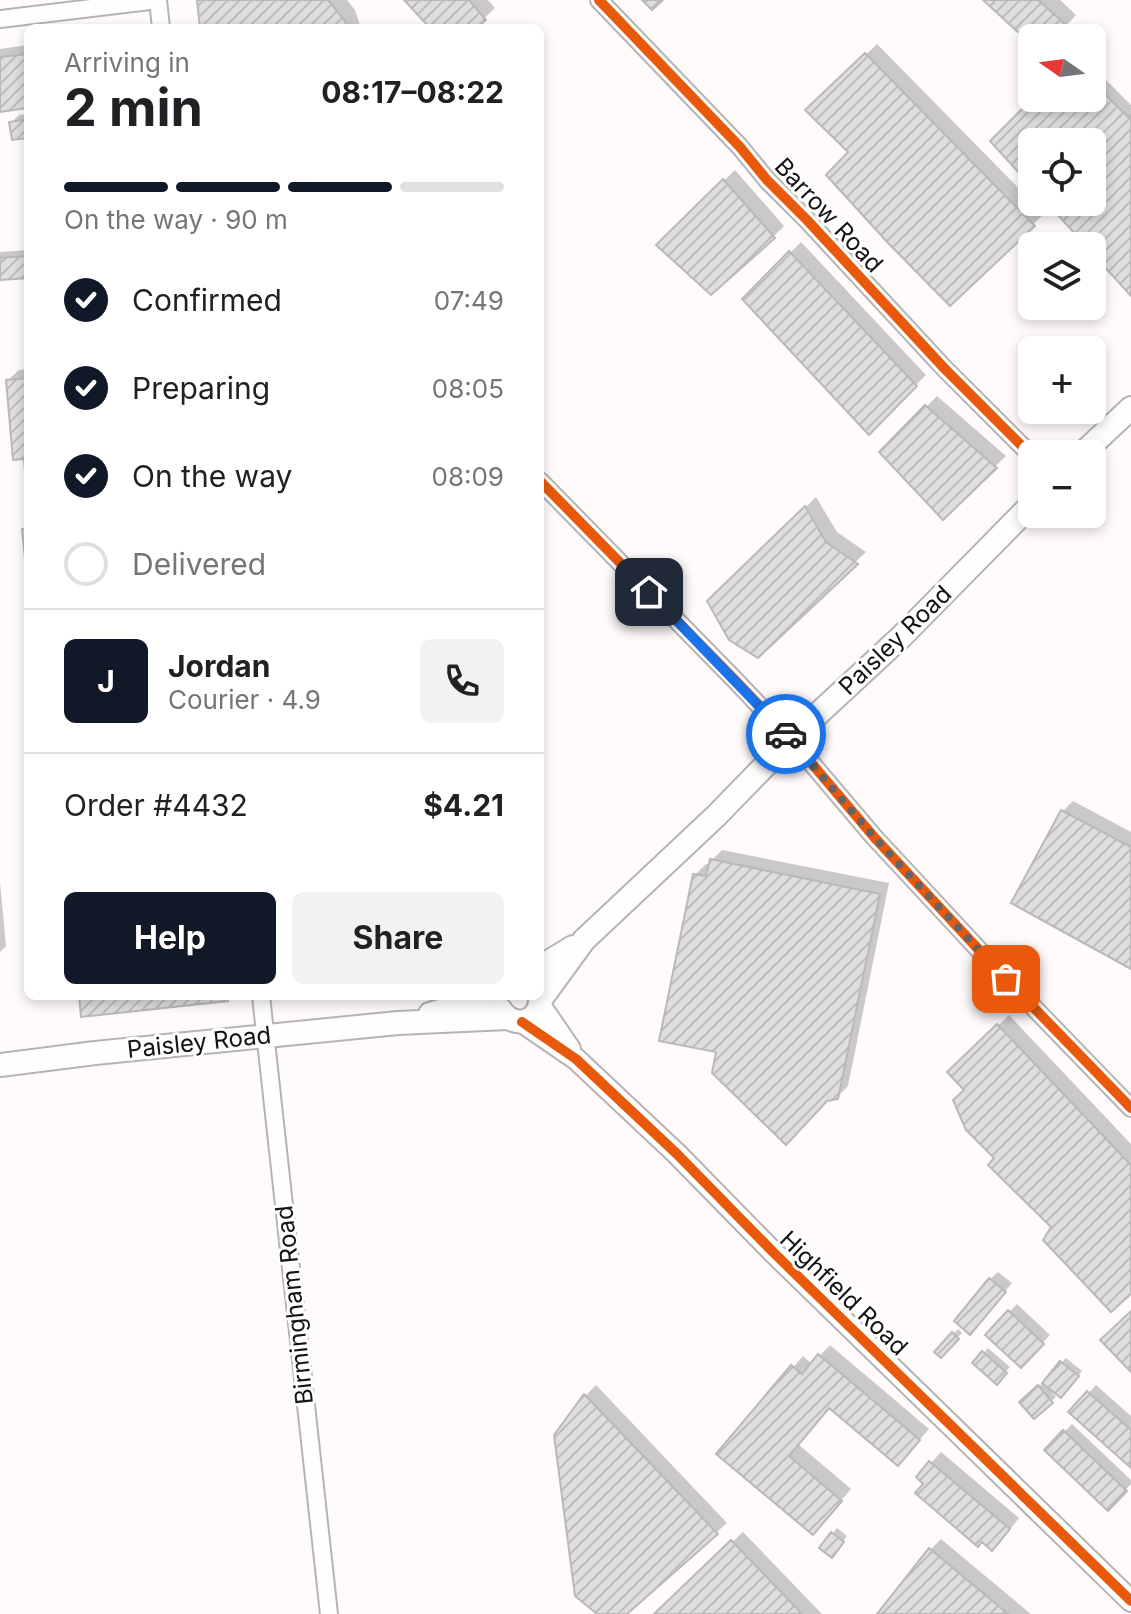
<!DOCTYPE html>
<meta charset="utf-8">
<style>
:root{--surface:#fff;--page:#f2f2f2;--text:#202124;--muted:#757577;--line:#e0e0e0;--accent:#111827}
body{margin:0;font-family:Inter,sans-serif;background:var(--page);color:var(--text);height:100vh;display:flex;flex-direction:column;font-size:30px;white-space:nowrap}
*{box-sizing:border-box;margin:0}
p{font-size:26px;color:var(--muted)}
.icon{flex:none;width:44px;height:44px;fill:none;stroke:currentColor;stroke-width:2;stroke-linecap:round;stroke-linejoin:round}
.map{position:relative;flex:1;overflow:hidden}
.details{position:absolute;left:24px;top:24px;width:520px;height:976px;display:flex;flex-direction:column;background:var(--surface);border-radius:12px;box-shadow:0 4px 12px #0003}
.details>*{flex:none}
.needle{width:52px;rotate:284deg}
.fabs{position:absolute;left:1018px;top:24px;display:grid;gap:16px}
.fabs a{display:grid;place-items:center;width:88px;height:88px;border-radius:12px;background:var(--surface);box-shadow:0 4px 12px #0003;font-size:40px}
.pin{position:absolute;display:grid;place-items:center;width:68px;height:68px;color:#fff;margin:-34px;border-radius:16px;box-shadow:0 4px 12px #0006}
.courier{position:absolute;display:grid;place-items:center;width:80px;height:80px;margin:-40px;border:6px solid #1a73e8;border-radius:50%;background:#fff;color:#222;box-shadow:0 2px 10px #0007}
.overview em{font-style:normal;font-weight:700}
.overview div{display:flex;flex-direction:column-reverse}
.overview{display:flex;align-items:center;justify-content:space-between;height:136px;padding:0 40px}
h1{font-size:52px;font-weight:700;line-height:60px}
.bar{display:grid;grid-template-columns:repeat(4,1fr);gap:12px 8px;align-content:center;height:96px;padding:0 40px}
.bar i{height:10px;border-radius:6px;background:var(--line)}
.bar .current{background:var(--accent)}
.bar p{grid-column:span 4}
.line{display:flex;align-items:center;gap:20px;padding:0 40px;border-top:2px solid var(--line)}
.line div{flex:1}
.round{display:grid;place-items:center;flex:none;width:84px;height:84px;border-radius:12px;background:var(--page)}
ol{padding:0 40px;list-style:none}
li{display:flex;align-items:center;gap:24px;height:88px}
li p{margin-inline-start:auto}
li .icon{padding:8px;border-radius:50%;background:var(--accent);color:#fff;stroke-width:4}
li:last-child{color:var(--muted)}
li i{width:44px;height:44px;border:4px solid var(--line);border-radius:50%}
.cta{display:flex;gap:16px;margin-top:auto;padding:16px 40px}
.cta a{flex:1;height:92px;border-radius:12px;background:var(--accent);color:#fff;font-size:32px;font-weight:700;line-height:92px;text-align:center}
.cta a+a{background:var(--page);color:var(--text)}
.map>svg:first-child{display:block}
</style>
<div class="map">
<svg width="1131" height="1614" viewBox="0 0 1131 1614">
<defs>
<pattern id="building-hatch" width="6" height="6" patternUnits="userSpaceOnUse" patternTransform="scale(2)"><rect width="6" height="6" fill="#dfddde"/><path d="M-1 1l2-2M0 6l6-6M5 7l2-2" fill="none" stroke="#bebdbd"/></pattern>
</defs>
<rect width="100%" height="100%" fill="#fefbfa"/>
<!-- shadow -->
<path fill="#0003" d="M199,0H347L355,10L361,28H202Z
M407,0H488L495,8L474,28H432Z
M986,0H1060L1076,15L1055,38H1032V42Z
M877,44L1044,214L950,303L851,152L808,110Z
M28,45V106L0,110V49Z
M1092,66L1131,105V293L1092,250V246H1088L1048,202H1092V142H1032V184L993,141L1036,98H1092Z
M28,114V136L12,122L19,115Z
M735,170L784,226L773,237L659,244Z
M801,242L926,375L869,432L744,299Z
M28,250V276L0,278V252Z
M28,369V469L8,380L19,370Z
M937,396L1006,456L943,517L882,452Z
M816,497L837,532L866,552L757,656L710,601Z
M1073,801L1131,832V966L1063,811Z
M722,850L889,883L848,1086L837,1097L718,1051L695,875L706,864L711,865L712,860Z
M0,882L6,946L0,952Z
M1009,1015L1131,1144V1291L1053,1227L967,1089L950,1072Z
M998,1272L1012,1283L978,1325L990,1279Z
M1017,1304L1050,1335L1021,1365L988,1335Z
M958,1329L962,1333L941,1355L937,1351Z
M830,1345L929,1429L908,1453L830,1406L798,1444L851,1489L823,1522L719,1453L803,1356L812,1364Z
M988,1348L1010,1367L997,1382L975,1363Z
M1066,1358L1082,1371L1066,1391L1052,1388L1050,1390L1056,1397L1034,1417L1021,1402L1044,1382Z
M596,1385L727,1523L624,1614H601L556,1435L586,1395Z
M1096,1385L1131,1416V1465L1071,1412Z
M1072,1424L1131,1480V1484L1108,1508L1047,1450Z
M941,1452L1019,1518L1003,1538L918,1477Z
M837,1528L847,1536L836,1550L822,1547Z
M743,1532L822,1614H656Z
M941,1539L1031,1614H880L931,1549Z"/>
<!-- building -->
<path fill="url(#building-hatch)" stroke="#bab8b9" stroke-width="2" d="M197,0H328L345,21L347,28H200Z
M404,0H469L486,20L477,28H430Z
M642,0H663L652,10Z
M983,0H1038L1067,26L1056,38H1032V45Z
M865,53L1035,226L950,306L888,243L826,175L848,152L805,110Z
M28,54V108L0,112V57Z
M1092,81L1128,117L1131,115V296L1092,253V246H1086L1046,202H1092V142H1032V187L990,141L1033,98H1092Z
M28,119V138L12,140L9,122Z
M723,179L775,238L711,295L656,245Z
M789,251L917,386L869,435L742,299Z
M28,256V278L0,280V258Z
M28,378V471H25L24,459L13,460L6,380Z
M925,405L997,468L943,520L879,452Z
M805,506L826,542L858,564L758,658L729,640L707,601Z
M28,528V589L22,529Z
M1061,810L1131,847V969L1011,903Z
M710,859L880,894L838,1099L827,1101L786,1145L712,1073L716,1052L659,1041L693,874L706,876Z
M79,996H228V1001L81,1017Z
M997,1024L1131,1165V1294L1111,1312L1043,1240L1051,1227L988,1165L994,1158L966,1130L953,1100L964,1090L947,1072Z
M989,1278L1006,1292L970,1335L954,1321Z
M1008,1310L1044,1344L1021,1368L985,1335Z
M1131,1311V1372L1100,1340Z
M952,1332L959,1339L941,1358L934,1352Z
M982,1351L1007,1373L997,1385L972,1363Z
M818,1354L920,1440L898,1466L829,1408L789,1456L842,1501L813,1535L716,1454L791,1365L802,1374Z
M1060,1361L1079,1376L1061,1398L1042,1383Z
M1038,1385L1053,1403L1034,1419L1019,1402Z
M1087,1391L1131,1430V1468L1068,1412Z
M584,1394L718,1534L627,1614H597L575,1596L554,1435Z
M1063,1430L1127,1491L1108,1511L1044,1450Z
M929,1461L1010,1529L992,1551L982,1542L978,1547L915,1493L923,1484L916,1477Z
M831,1532L844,1542L832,1558L819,1548Z
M731,1540L802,1614H654Z
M929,1548L1008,1614H877Z"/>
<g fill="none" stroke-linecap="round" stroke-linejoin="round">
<defs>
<path id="minor" d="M158,0L161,28
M599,0L740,147L767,180L807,220L944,368L1032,456
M0,19L158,0
M540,481L736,681L791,739L874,837L1006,979L1131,1108
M261,996L329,1614"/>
<path id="tertiary" d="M540,1005L570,1049
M522,1022L576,1059L677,1154L774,1253L1131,1601"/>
<path id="secondary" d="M1082,454L1131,408
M540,967L573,947
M541,999L584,940L716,816L791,739L902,636L1032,504
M500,1009C514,1031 542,1022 540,996
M430,1014L489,996
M0,1065L95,1053L398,1023L507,1018"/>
</defs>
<!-- minor casing -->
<use href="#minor" stroke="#b6b4b3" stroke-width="20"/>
<!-- tertiary casing -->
<use href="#tertiary" stroke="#b6b4b3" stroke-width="24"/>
<!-- secondary casing -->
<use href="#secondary" stroke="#b6b4b3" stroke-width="26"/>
<!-- minor -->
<use href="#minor" stroke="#fffefe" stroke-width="16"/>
<!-- tertiary -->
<use href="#tertiary" stroke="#fffefe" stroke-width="20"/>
<!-- secondary -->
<use href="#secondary" stroke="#fffefe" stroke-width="22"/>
<defs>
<path id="cycleway" d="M599,0L740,147L767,180L807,220L944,368L1032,456
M540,481L736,681L791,739L874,837L1006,979L1131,1108
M522,1022L576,1059L677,1154L774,1253L1131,1601"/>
</defs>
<!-- cycleway casing -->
<use href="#cycleway" stroke="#fff" stroke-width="15"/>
<!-- cycleway -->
<use href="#cycleway" stroke="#e8590c" stroke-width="10"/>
</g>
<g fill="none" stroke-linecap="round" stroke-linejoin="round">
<!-- done -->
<path stroke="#666463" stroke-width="8" stroke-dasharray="0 14.4" d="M786,734L874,837L1006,979"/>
<!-- route -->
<path stroke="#1a73e8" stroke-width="10" d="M649,592L786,734"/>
</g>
<g text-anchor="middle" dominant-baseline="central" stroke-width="6" stroke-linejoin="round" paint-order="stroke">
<!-- street labels -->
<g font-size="24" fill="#141212" stroke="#fff">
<text transform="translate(829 215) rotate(47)">Barrow Road</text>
<text transform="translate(895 640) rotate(-44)">Paisley Road</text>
<text transform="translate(199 1042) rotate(-6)">Paisley Road</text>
<text transform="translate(844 1293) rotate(44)">Highfield Road</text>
<text transform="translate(294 1305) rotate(-96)">Birmingham Road</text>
</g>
</g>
</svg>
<div class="fabs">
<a><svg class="needle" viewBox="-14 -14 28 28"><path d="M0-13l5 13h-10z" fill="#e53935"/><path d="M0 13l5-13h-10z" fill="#757577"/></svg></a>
<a><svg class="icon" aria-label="locate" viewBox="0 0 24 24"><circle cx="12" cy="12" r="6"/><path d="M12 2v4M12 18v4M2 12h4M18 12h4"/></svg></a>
<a><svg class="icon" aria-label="layers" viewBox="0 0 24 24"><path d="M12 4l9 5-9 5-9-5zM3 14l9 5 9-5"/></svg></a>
<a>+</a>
<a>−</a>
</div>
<div class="pin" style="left:1006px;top:979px;background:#ea580c"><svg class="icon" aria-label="bag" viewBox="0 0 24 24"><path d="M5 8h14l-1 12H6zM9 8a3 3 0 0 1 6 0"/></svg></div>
<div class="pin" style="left:649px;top:592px;background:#1f2937"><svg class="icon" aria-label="home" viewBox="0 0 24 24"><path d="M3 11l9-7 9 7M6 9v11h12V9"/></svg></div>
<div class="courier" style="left:786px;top:734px"><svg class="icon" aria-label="car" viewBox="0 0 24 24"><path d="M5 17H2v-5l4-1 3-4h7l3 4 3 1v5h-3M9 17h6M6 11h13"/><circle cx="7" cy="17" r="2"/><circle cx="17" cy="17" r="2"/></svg></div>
<section class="details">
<div class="overview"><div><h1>2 min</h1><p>Arriving in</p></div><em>08:17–08:22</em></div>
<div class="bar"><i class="current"></i><i class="current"></i><i class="current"></i><i></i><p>On the way · 90 m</p></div>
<ol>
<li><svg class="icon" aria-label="check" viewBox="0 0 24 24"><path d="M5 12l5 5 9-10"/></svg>Confirmed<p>07:49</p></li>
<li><svg class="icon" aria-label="check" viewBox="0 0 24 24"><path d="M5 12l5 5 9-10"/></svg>Preparing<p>08:05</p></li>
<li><svg class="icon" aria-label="check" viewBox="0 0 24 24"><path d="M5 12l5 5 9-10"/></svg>On the way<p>08:09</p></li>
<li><i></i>Delivered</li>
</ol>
<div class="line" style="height:144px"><b class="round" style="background:var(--accent);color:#fff">J</b><div><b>Jordan</b><p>Courier · 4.9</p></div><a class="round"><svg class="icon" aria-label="phone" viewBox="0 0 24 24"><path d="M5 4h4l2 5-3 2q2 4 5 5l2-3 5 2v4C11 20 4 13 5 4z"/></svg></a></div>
<div class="line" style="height:104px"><div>Order #4432</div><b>$4.21</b></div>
<div class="cta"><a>Help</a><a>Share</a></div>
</section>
</div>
